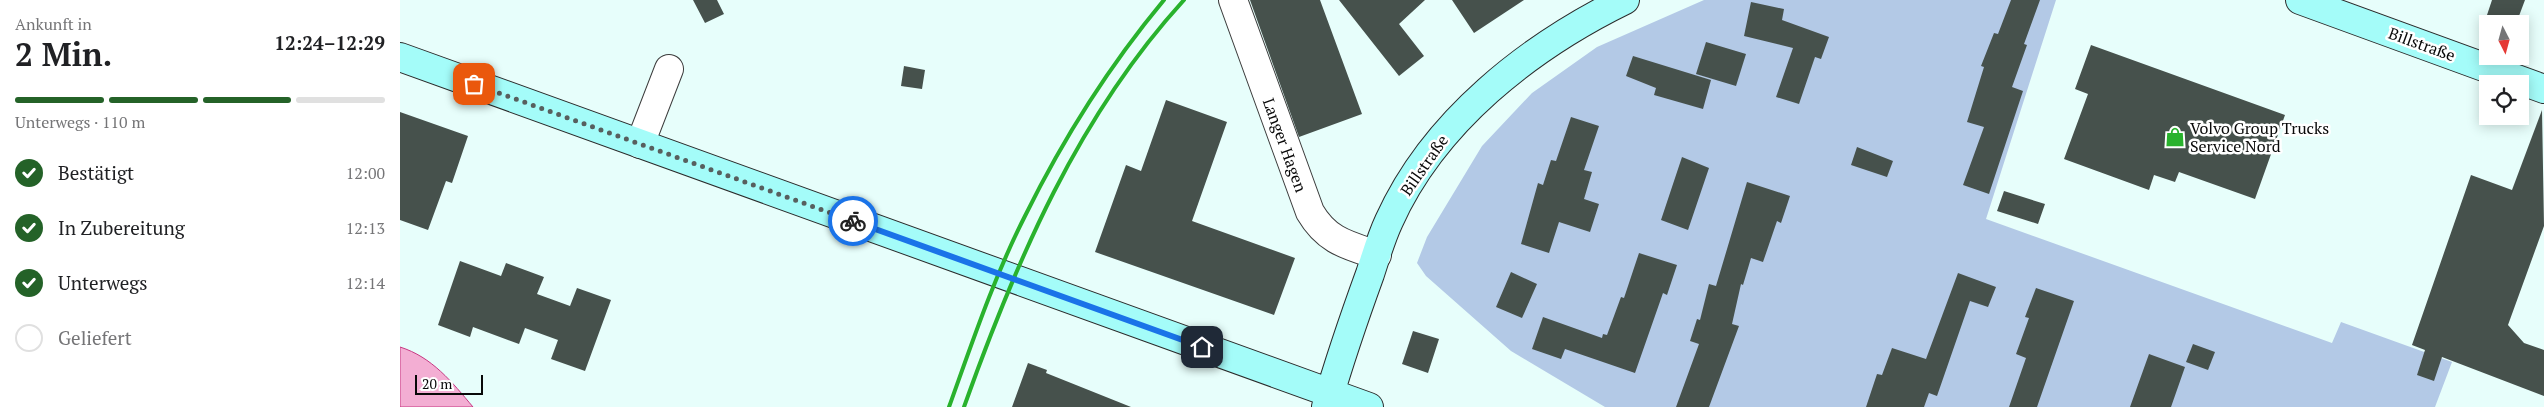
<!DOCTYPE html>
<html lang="de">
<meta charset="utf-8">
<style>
:root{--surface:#fff;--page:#f2f2f2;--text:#202124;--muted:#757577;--line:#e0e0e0;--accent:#246228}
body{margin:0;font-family:"PT Serif",serif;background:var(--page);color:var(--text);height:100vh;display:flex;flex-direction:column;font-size:19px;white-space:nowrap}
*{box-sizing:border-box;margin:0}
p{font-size:16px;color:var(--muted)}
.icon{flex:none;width:28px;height:28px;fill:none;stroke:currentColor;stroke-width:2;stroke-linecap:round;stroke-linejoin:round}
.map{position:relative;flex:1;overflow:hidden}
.sheet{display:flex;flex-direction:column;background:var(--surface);width:400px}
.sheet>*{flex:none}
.needle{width:32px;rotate:174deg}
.controls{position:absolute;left:2079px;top:15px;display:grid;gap:10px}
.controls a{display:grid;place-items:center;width:50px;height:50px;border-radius:0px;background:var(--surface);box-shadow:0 2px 12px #0003;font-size:25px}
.scale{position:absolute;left:15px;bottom:12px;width:68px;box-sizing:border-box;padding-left:5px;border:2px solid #090909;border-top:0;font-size:14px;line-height:18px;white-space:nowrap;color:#090909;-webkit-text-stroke:4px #fff;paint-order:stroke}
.pin{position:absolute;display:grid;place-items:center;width:42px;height:42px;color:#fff;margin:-21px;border-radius:10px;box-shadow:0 2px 8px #0006}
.courier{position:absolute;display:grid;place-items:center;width:50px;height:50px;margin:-25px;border:4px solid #1a73e8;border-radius:50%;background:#fff;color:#222;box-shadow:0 1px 6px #0007}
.headline em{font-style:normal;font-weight:700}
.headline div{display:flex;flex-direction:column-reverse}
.headline{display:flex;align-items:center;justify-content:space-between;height:85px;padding:0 15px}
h1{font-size:32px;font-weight:700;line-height:38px}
.bar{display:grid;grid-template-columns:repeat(4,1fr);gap:8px 5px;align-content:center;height:60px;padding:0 15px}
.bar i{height:6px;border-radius:4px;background:var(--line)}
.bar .selected{background:var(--accent)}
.bar p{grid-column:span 4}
ol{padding:0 15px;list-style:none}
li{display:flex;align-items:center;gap:15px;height:55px}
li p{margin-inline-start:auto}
li .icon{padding:5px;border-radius:50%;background:var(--accent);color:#fff;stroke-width:4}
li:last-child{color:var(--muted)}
li i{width:28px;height:28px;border:2px solid var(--line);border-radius:50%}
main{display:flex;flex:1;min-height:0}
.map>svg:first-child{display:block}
</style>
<main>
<section class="sheet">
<div class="headline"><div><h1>2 Min.</h1><p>Ankunft in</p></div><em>12:24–12:29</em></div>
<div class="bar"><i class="selected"></i><i class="selected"></i><i class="selected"></i><i></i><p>Unterwegs · 110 m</p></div>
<ol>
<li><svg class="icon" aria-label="check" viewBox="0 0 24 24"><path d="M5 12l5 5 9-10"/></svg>Bestätigt<p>12:00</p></li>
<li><svg class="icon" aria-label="check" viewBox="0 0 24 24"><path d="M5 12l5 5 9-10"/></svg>In Zubereitung<p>12:13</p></li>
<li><svg class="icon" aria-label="check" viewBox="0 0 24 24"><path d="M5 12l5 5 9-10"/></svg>Unterwegs<p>12:14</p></li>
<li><i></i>Geliefert</li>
</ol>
</section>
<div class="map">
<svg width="2144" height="407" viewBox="0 0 2144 407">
<rect width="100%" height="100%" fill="#e7fefb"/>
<!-- green -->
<path fill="#b3c9e6" d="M1304,0H1656L1586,219L1932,343L1941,322L2052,362L2035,407H1205L1111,351L1026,276L1017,263L1027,237L1082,146L1132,93L1197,47Z"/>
<!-- water -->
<path fill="#f3aed3" stroke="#c73882" d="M0,347C32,357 52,382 73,407H0Z"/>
<!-- building -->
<path fill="#46514c" d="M293,0H317L324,14L305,23Z
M850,0H920L962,114L899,137Z
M939,0H1025L999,24L1024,56L999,76Z
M1052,0H1124L1074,33Z
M1611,0H1640L1624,44L1627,45L1612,87L1623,91L1589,194L1563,185L1584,127L1567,122L1584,67L1581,66L1594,33L1598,34Z
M2092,0H2125L2116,24L2087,15Z
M1351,2L1384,9L1382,20L1429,37L1421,59L1415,57L1399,104L1376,97L1393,48L1344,36Z
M1306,42L1346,54L1336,86L1296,74Z
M1691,45L1885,115L1855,199L1779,172L1775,182L1754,175L1749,190L1664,159L1688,94L1675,89Z
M1233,56L1311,80L1303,109L1254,95L1256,88L1226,76Z
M504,66L525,70L522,89L501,86Z
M766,100L827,122L792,221L895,258L874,315L695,252L726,165L741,171Z
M2142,110L2144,226L2108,325L2124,343L2144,350V396L2042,357L2034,381L2017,375L2025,350L2012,345L2071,175L2112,190Z
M0,112L68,136L52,183L46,181L28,230L0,220Z
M1171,117L1199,126L1184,170L1192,172L1184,199L1199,204L1190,232L1159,222L1149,253L1121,244L1138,183L1143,185L1151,160L1156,161Z
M1457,147L1493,161L1487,177L1451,165Z
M1282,157L1309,168L1288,230L1261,220Z
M1347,182L1390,196L1381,223L1377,221L1363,262L1351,258L1343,285L1341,284L1332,324L1339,326L1309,407H1276L1299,344L1290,341L1297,319L1300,320L1309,284L1316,286Z
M1604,191L1645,204L1638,224L1597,211Z
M1239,253L1277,265L1267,295L1263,293L1235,373L1165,349L1161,359L1132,349L1143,317L1202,338L1203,334L1207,335L1221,297L1224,298Z
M60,261L101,276L106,263L144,277L137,294L170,306L177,288L211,300L185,371L151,359L158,340L125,328L119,344L73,327L70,337L38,325Z
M1111,272L1137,284L1122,318L1096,307Z
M1558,273L1596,287L1588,307L1570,301L1537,396L1529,393L1524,407H1466L1477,374L1482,375L1492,348L1526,359Z
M1636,288L1674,301L1637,407H1609L1626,358L1616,354L1629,318L1625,317Z
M1013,331L1039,339L1028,373L1002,364Z
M1793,344L1815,352L1808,370L1786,362Z
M1749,354L1785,367L1771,407H1730Z
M628,363L647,370L646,373L731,407H612Z"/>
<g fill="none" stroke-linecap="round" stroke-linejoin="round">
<defs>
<path id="street" d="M833,0L910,212C927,241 947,245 977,255
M240,144L269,69"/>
<path id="secondary" d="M1900,0L2144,89
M0,57L969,407
M926,407C939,362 954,318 970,274C976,256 981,238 989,221C1034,121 1129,47 1225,0"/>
</defs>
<!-- street casing -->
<use href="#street" stroke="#3c3c3c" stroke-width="30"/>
<!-- secondary casing -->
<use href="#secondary" stroke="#2b2b2b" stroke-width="30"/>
<!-- street -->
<use href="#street" stroke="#fff" stroke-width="28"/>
<!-- secondary -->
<use href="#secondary" stroke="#a4fcf9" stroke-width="28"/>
<!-- rail -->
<path stroke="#29b22d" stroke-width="4" d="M549,407C572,343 594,277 625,216C663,139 709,66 764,0
M564,407C616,261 678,116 784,0"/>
</g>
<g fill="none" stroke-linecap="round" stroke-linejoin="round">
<!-- done -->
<path stroke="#575f5e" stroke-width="5" stroke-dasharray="0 9" d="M74,84L453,221"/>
<!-- route -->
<path stroke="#1a73e8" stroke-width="6" d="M453,221L802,347"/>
</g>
<!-- icons -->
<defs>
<symbol id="shop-bare" viewBox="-9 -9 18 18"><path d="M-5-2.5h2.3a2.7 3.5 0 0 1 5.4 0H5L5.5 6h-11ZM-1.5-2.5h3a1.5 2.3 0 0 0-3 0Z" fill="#29b22d" stroke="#fff" stroke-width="2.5" paint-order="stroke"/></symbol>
</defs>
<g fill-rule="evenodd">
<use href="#shop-bare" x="1761" y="123" width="28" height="28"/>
</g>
<g text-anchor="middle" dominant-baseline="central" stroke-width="5" stroke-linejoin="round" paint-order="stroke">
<!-- street labels -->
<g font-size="16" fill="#090909" stroke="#fff">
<text transform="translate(2022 44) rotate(20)">Billstraße</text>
<text transform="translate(885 145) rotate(70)">Langer Hagen</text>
<text transform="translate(1024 165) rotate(-55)">Billstraße</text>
</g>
<!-- poi labels -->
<g font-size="16" fill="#090909" stroke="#fff" text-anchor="start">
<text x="1790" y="128">Volvo Group Trucks<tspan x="1790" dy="18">Service Nord</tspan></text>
</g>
</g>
</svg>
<div class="controls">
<a><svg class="needle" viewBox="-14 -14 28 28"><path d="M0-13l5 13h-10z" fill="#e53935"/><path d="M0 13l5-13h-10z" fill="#757577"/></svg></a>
<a><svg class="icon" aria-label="locate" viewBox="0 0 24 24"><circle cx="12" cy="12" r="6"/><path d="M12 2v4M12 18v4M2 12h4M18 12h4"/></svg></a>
</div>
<div class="scale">20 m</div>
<div class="pin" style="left:74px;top:84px;background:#ea580c"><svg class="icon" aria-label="bag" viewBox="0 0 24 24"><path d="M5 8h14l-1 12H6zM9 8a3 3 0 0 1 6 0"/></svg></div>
<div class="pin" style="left:802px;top:347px;background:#1f2937"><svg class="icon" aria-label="home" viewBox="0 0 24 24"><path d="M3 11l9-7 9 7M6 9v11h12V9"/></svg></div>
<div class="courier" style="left:453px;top:221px"><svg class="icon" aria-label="bike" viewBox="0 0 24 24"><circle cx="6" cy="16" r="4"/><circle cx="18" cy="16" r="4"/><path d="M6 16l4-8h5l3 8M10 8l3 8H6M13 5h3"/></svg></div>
</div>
</main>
